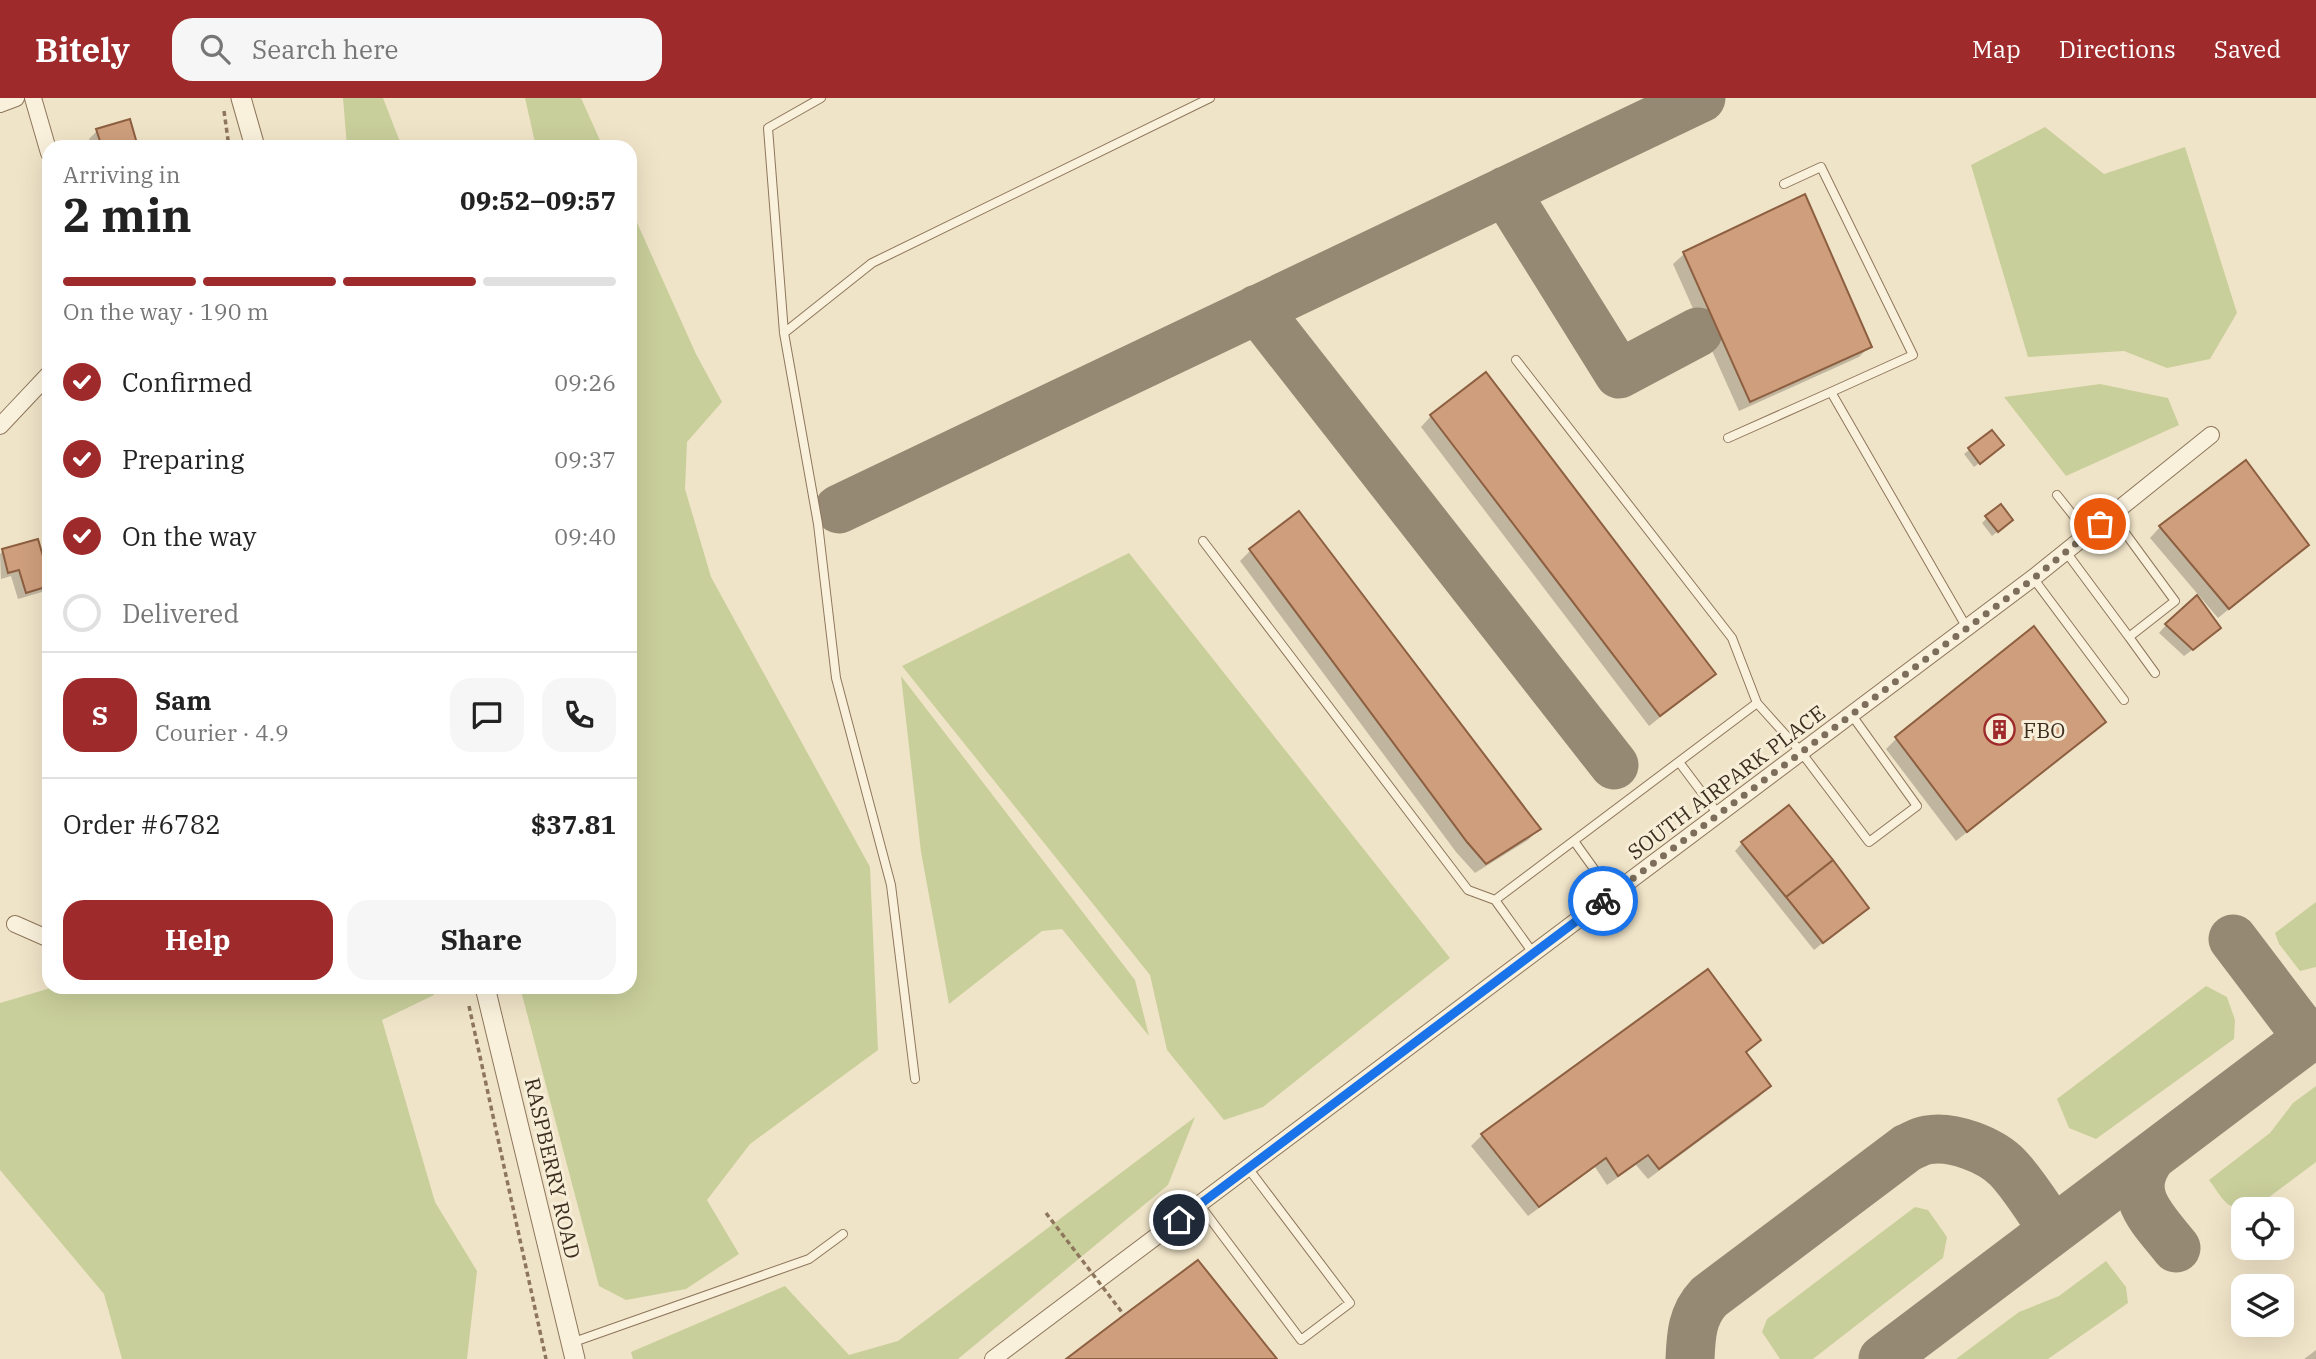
<!DOCTYPE html>
<meta charset="utf-8">
<style>
:root{--surface:#fff;--page:#f6f6f6;--text:#222;--muted:#767676;--line:#e0e0e0;--accent:#9e2a2b}
body{margin:0;font-family:"IBM Plex Serif",serif;background:var(--page);color:var(--text);height:100vh;display:flex;flex-direction:column;font-size:26px;white-space:nowrap}
*{box-sizing:border-box;margin:0}
p{font-size:23px;color:var(--muted)}
.icon{flex:none;width:38px;height:38px;fill:none;stroke:currentColor;stroke-width:2;stroke-linecap:round;stroke-linejoin:round}
.map{position:relative;flex:1;overflow:hidden}
.panel{position:absolute;left:42px;top:42px;width:595px;height:854px;display:flex;flex-direction:column;background:var(--surface);border-radius:21px;box-shadow:0 7px 28px #0002}
.panel>*{flex:none}
.fabs{position:absolute;left:2231px;top:1099px;display:grid;gap:14px}
.fabs a{display:grid;place-items:center;width:63px;height:63px;border-radius:14px;background:var(--surface);box-shadow:0 7px 28px #0002;font-size:35px}
.pin{position:absolute;display:grid;place-items:center;width:60px;height:60px;color:#fff;margin:-30px;border:4px solid #fff;border-radius:50%;box-shadow:0 2px 7px #0007}
.courier{position:absolute;display:grid;place-items:center;width:70px;height:70px;margin:-35px;border:5px solid #1a73e8;border-radius:50%;background:#fff;color:#222;box-shadow:0 2px 9px #0007}
.summary em{font-style:normal;font-weight:700}
.summary div{display:flex;flex-direction:column-reverse}
.summary{display:flex;align-items:center;justify-content:space-between;height:119px;padding:0 21px}
h1{font-size:46px;font-weight:700;line-height:52px}
.bar{display:grid;grid-template-columns:repeat(4,1fr);gap:10px 7px;align-content:center;height:84px;padding:0 21px}
.bar i{height:9px;border-radius:5px;background:var(--line)}
.bar .active{background:var(--accent)}
.bar p{grid-column:span 4}
.line{display:flex;align-items:center;gap:18px;padding:0 21px;border-top:2px solid var(--line)}
.line div{flex:1}
.round{display:grid;place-items:center;flex:none;width:74px;height:74px;border-radius:21px;background:var(--page)}
ol{padding:0 21px;list-style:none}
li{display:flex;align-items:center;gap:21px;height:77px}
li p{margin-inline-start:auto}
li .icon{padding:7px;border-radius:50%;background:var(--accent);color:#fff;stroke-width:4}
li:last-child{color:var(--muted)}
li i{width:38px;height:38px;border:4px solid var(--line);border-radius:50%}
.button{display:flex;gap:14px;margin-top:auto;padding:14px 21px}
.button a{flex:1;height:80px;border-radius:21px;background:var(--accent);color:#fff;font-size:28px;font-weight:700;line-height:80px;text-align:center}
.button a+a{background:var(--page);color:var(--text)}
header{display:flex;align-items:center;gap:42px;box-sizing:border-box;height:98px;padding:0 35px;background:var(--accent);color:#fff}
header strong{font-size:33px}
nav{display:flex;gap:38px;margin-inline-start:auto;font-size:24px}
.search{width:490px;height:63px;background:var(--page);display:flex;align-items:center;gap:18px;box-sizing:border-box;padding:0 24px;border-radius:21px;color:var(--muted);font-size:26px}
.map>svg:first-child{display:block}
</style>
<header>
<strong>Bitely</strong>
<div class="search"><svg class="icon" aria-label="search" viewBox="0 0 24 24"><circle cx="10" cy="10" r="6"/><path d="M15 15l6 6"/></svg>Search here</div>
<nav><a>Map</a><a>Directions</a><a>Saved</a></nav>
</header>
<div class="map">
<svg width="2316" height="1261" viewBox="0 0 2316 1261">
<rect width="100%" height="100%" fill="#f0e4c8"/>
<!-- green -->
<path fill="#c9cf9b" d="M343,0H383L402,49H347Z
M525,0H581L603,49H536Z
M2045,29L2104,76L2185,49L2237,215L2210,261L2167,270L2124,253L2028,259L1971,67Z
M630,109L696,256L722,304L687,344L685,391L711,479L870,769L878,952L750,1046L707,1102L739,1156L686,1191L626,1202L599,1188L520,889H630Z
M2100,286L2168,300L2179,327L2066,378L2004,299Z
M1129,455L1450,860L1263,1009L1224,1022L1167,952L1150,877L902,568Z
M901,578L1135,882L1149,938L1062,831L1042,833L949,906L921,754Z
M2316,804V869L2300,873L2279,846L2275,835Z
M2206,888L2227,899L2235,922L2234,941L2096,1041L2069,1030L2057,1001Z
M54,889H433L434,897L382,922L435,1104L477,1173L467,1261H122L104,1196L0,1072V905Z
M2316,988V1064L2253,1111C2225,1111 2226,1105 2209,1082L2270,1035L2293,1005Z
M1195,1019L1168,1087L958,1261H633L631,1254L785,1188L849,1257L898,1243Z
M1915,1109L1928,1112L1947,1139L1943,1160L1813,1261H1780L1762,1234L1767,1221Z
M2106,1163L2126,1189L2128,1205L2048,1261H1956L2019,1214L2059,1198Z"/>
<!-- shadow -->
<path fill="#0003" d="M97,33L136,49H92L89,41Z
M1804,99L1869,249L1859,259L1739,313L1673,166L1684,156Z
M1431,318L1714,575L1703,586L1649,628L1421,329Z
M1992,334L1996,352L1974,369L1964,356Z
M1987,420L2006,427L1992,438L1982,425Z
M2160,429L2296,457L2218,520L2150,440Z
M3,453L49,485V487L42,494L18,501L11,478L1,481L0,456Z
M1250,453L1539,731L1528,742L1475,775L1456,754L1240,463Z
M2166,527L2211,538L2184,558L2159,535Z
M2093,634L1956,743L1886,651L1896,641Z
M1742,745L1867,810L1814,852L1735,753Z
M1707,873L1758,942L1745,955L1769,988L1759,999L1648,1081L1636,1067L1607,1087L1595,1069L1528,1118L1471,1048L1482,1037Z
M2316,1252V1261H2304Z"/>
<g fill="none" stroke-linecap="round" stroke-linejoin="round">
<!-- taxiway -->
<path stroke="#968974" stroke-width="49" d="M1505,93L1619,276L1698,234
M1257,211L1614,667
M839,411L1701,0
M2233,841L2308,940
M2151,1059C2124,1096 2153,1121 2176,1150
M1690,1261C1691,1237 1692,1217 1709,1199L1907,1050C1914,1047 1920,1043 1927,1042C1952,1037 1991,1052 2008,1070C2025,1088 2039,1112 2053,1132
M1883,1261L2316,934"/>
</g>
<!-- building -->
<path fill="#cf9f7d" stroke="#8d5f41" stroke-width="2" d="M130,21L138,49H102L96,31Z
M1805,96L1872,249L1750,304L1683,154Z
M1486,274L1716,576L1660,618L1430,317Z
M1992,332L2004,347L1980,366L1968,350Z
M2246,362L2309,447L2229,511L2159,428Z
M2001,406L2013,422L1998,434L1985,418Z
M1299,413L1534,722L1541,731L1486,766L1467,744L1249,451Z
M38,441L49,479V488L26,495L19,472L8,475L2,451Z
M2197,497L2221,530L2193,552L2165,526Z
M2034,528L2106,624L1967,734L1895,639Z
M1789,707L1833,762L1786,799L1741,744Z
M1833,762L1869,810L1823,845L1786,799Z
M1708,871L1761,942L1746,954L1771,988L1659,1071L1648,1057L1618,1078L1606,1060L1539,1109L1481,1036Z
M1198,1162L1277,1261H1066L1124,1217Z"/>
<g fill="none" stroke-linecap="round" stroke-linejoin="round">
<defs>
<path id="service" d="M821,0L768,30L784,235L818,426L836,580L891,787L915,981
M1784,86L1821,69L1913,257L1831,294
M784,235L872,165L1210,0
M1728,340L1831,294L1967,530
M2057,397L2088,436
M1203,443L1468,792L1495,802L1757,605L1732,540L1516,262
M2066,454L2129,539L2175,503L2112,417
M2033,480L2124,602
M2129,539L2155,575
M1757,605L1801,654L1869,744L1917,708L1851,616
M1679,664L1718,716
M1574,743L1612,796
M1495,802L1533,855
M1199,1106L1301,1242L1350,1205L1248,1070
M571,1245L809,1161L843,1136"/>
<path id="minor" d="M33,0L49,55
M0,6L16,0
M0,328L49,276
M15,826L49,841
M993,1261L2033,480L2211,337"/>
<path id="tertiary" d="M241,0L255,49
M485,889L575,1261"/>
</defs>
<!-- service casing -->
<use href="#service" stroke="#8d765c" stroke-width="10"/>
<!-- minor casing -->
<use href="#minor" stroke="#8d765c" stroke-width="18"/>
<!-- tertiary casing -->
<use href="#tertiary" stroke="#8d765c" stroke-width="21"/>
<!-- path -->
<path stroke="#8d765c" stroke-width="3.5" stroke-dasharray="5 3.5" stroke-linecap="butt" d="M224,13L229,49
M469,908L546,1261"/>
<!-- service -->
<use href="#service" stroke="#faf1dc" stroke-width="8"/>
<!-- minor -->
<use href="#minor" stroke="#faf1dc" stroke-width="16"/>
<!-- tertiary -->
<use href="#tertiary" stroke="#faf1dc" stroke-width="19"/>
<!-- path-bridge -->
<path stroke="#8d765c" stroke-width="3.5" stroke-dasharray="5 3.5" stroke-linecap="butt" d="M1046,1115L1124,1217"/>
</g>
<g fill="none" stroke-linecap="round" stroke-linejoin="round">
<!-- done -->
<path stroke="#7c6e5b" stroke-width="7" stroke-dasharray="0 12.6" d="M1603,803L2034,480L2100,426"/>
<!-- route -->
<path stroke="#1a73e8" stroke-width="9" d="M1179,1122L1603,803"/>
</g>
<!-- icons -->
<defs>
<symbol id="building-ring" viewBox="-11 -11 22 22"><circle r="9.5" fill="#f7eed8" stroke="#9e2a2b" stroke-width="1.5"/><path d="M-4-6H4V6H1V3H-1V6H-4ZM-2.5-4.3h1.7v1.8h-1.7ZM.8-4.3h1.7v1.8H.8ZM-2.5-1h1.7V.8h-1.7ZM.8-1h1.7V.8H.8Z" fill="#9e2a2b"/></symbol>
</defs>
<g fill-rule="evenodd">
<use href="#building-ring" x="1982" y="614" width="35" height="35"/>
</g>
<g text-anchor="middle" dominant-baseline="central" stroke-width="6" stroke-linejoin="round" paint-order="stroke">
<!-- poi labels -->
<g font-size="21" fill="#3d2e20" stroke="#f7eed8" text-anchor="start">
<text x="2023" y="632">FBO</text>
</g>
<!-- street labels -->
<g font-size="21" fill="#3d2e20" stroke="#f7eed8">
<text transform="translate(1726 684) rotate(-37)">SOUTH AIRPARK PLACE</text>
<text transform="translate(553 1070) rotate(77)">RASPBERRY ROAD</text>
</g>
</g>
</svg>
<div class="fabs">
<a><svg class="icon" aria-label="locate" viewBox="0 0 24 24"><circle cx="12" cy="12" r="6"/><path d="M12 2v4M12 18v4M2 12h4M18 12h4"/></svg></a>
<a><svg class="icon" aria-label="layers" viewBox="0 0 24 24"><path d="M12 4l9 5-9 5-9-5zM3 14l9 5 9-5"/></svg></a>
</div>
<div class="pin" style="left:2100px;top:426px;background:#ea580c"><svg class="icon" aria-label="bag" viewBox="0 0 24 24"><path d="M5 8h14l-1 12H6zM9 8a3 3 0 0 1 6 0"/></svg></div>
<div class="pin" style="left:1179px;top:1122px;background:#1f2937"><svg class="icon" aria-label="home" viewBox="0 0 24 24"><path d="M3 11l9-7 9 7M6 9v11h12V9"/></svg></div>
<div class="courier" style="left:1603px;top:803px"><svg class="icon" aria-label="bike" viewBox="0 0 24 24"><circle cx="6" cy="16" r="4"/><circle cx="18" cy="16" r="4"/><path d="M6 16l4-8h5l3 8M10 8l3 8H6M13 5h3"/></svg></div>
<section class="panel">
<div class="summary"><div><h1>2 min</h1><p>Arriving in</p></div><em>09:52–09:57</em></div>
<div class="bar"><i class="active"></i><i class="active"></i><i class="active"></i><i></i><p>On the way · 190 m</p></div>
<ol>
<li><svg class="icon" aria-label="check" viewBox="0 0 24 24"><path d="M5 12l5 5 9-10"/></svg>Confirmed<p>09:26</p></li>
<li><svg class="icon" aria-label="check" viewBox="0 0 24 24"><path d="M5 12l5 5 9-10"/></svg>Preparing<p>09:37</p></li>
<li><svg class="icon" aria-label="check" viewBox="0 0 24 24"><path d="M5 12l5 5 9-10"/></svg>On the way<p>09:40</p></li>
<li><i></i>Delivered</li>
</ol>
<div class="line" style="height:126px"><b class="round" style="background:var(--accent);color:#fff">S</b><div><b>Sam</b><p>Courier · 4.9</p></div><a class="round"><svg class="icon" aria-label="chat" viewBox="0 0 24 24"><path d="M4 5h16v11H9l-5 4z"/></svg></a><a class="round"><svg class="icon" aria-label="phone" viewBox="0 0 24 24"><path d="M5 4h4l2 5-3 2q2 4 5 5l2-3 5 2v4C11 20 4 13 5 4z"/></svg></a></div>
<div class="line" style="height:91px"><div>Order #6782</div><b>$37.81</b></div>
<div class="button"><a>Help</a><a>Share</a></div>
</section>
</div>
